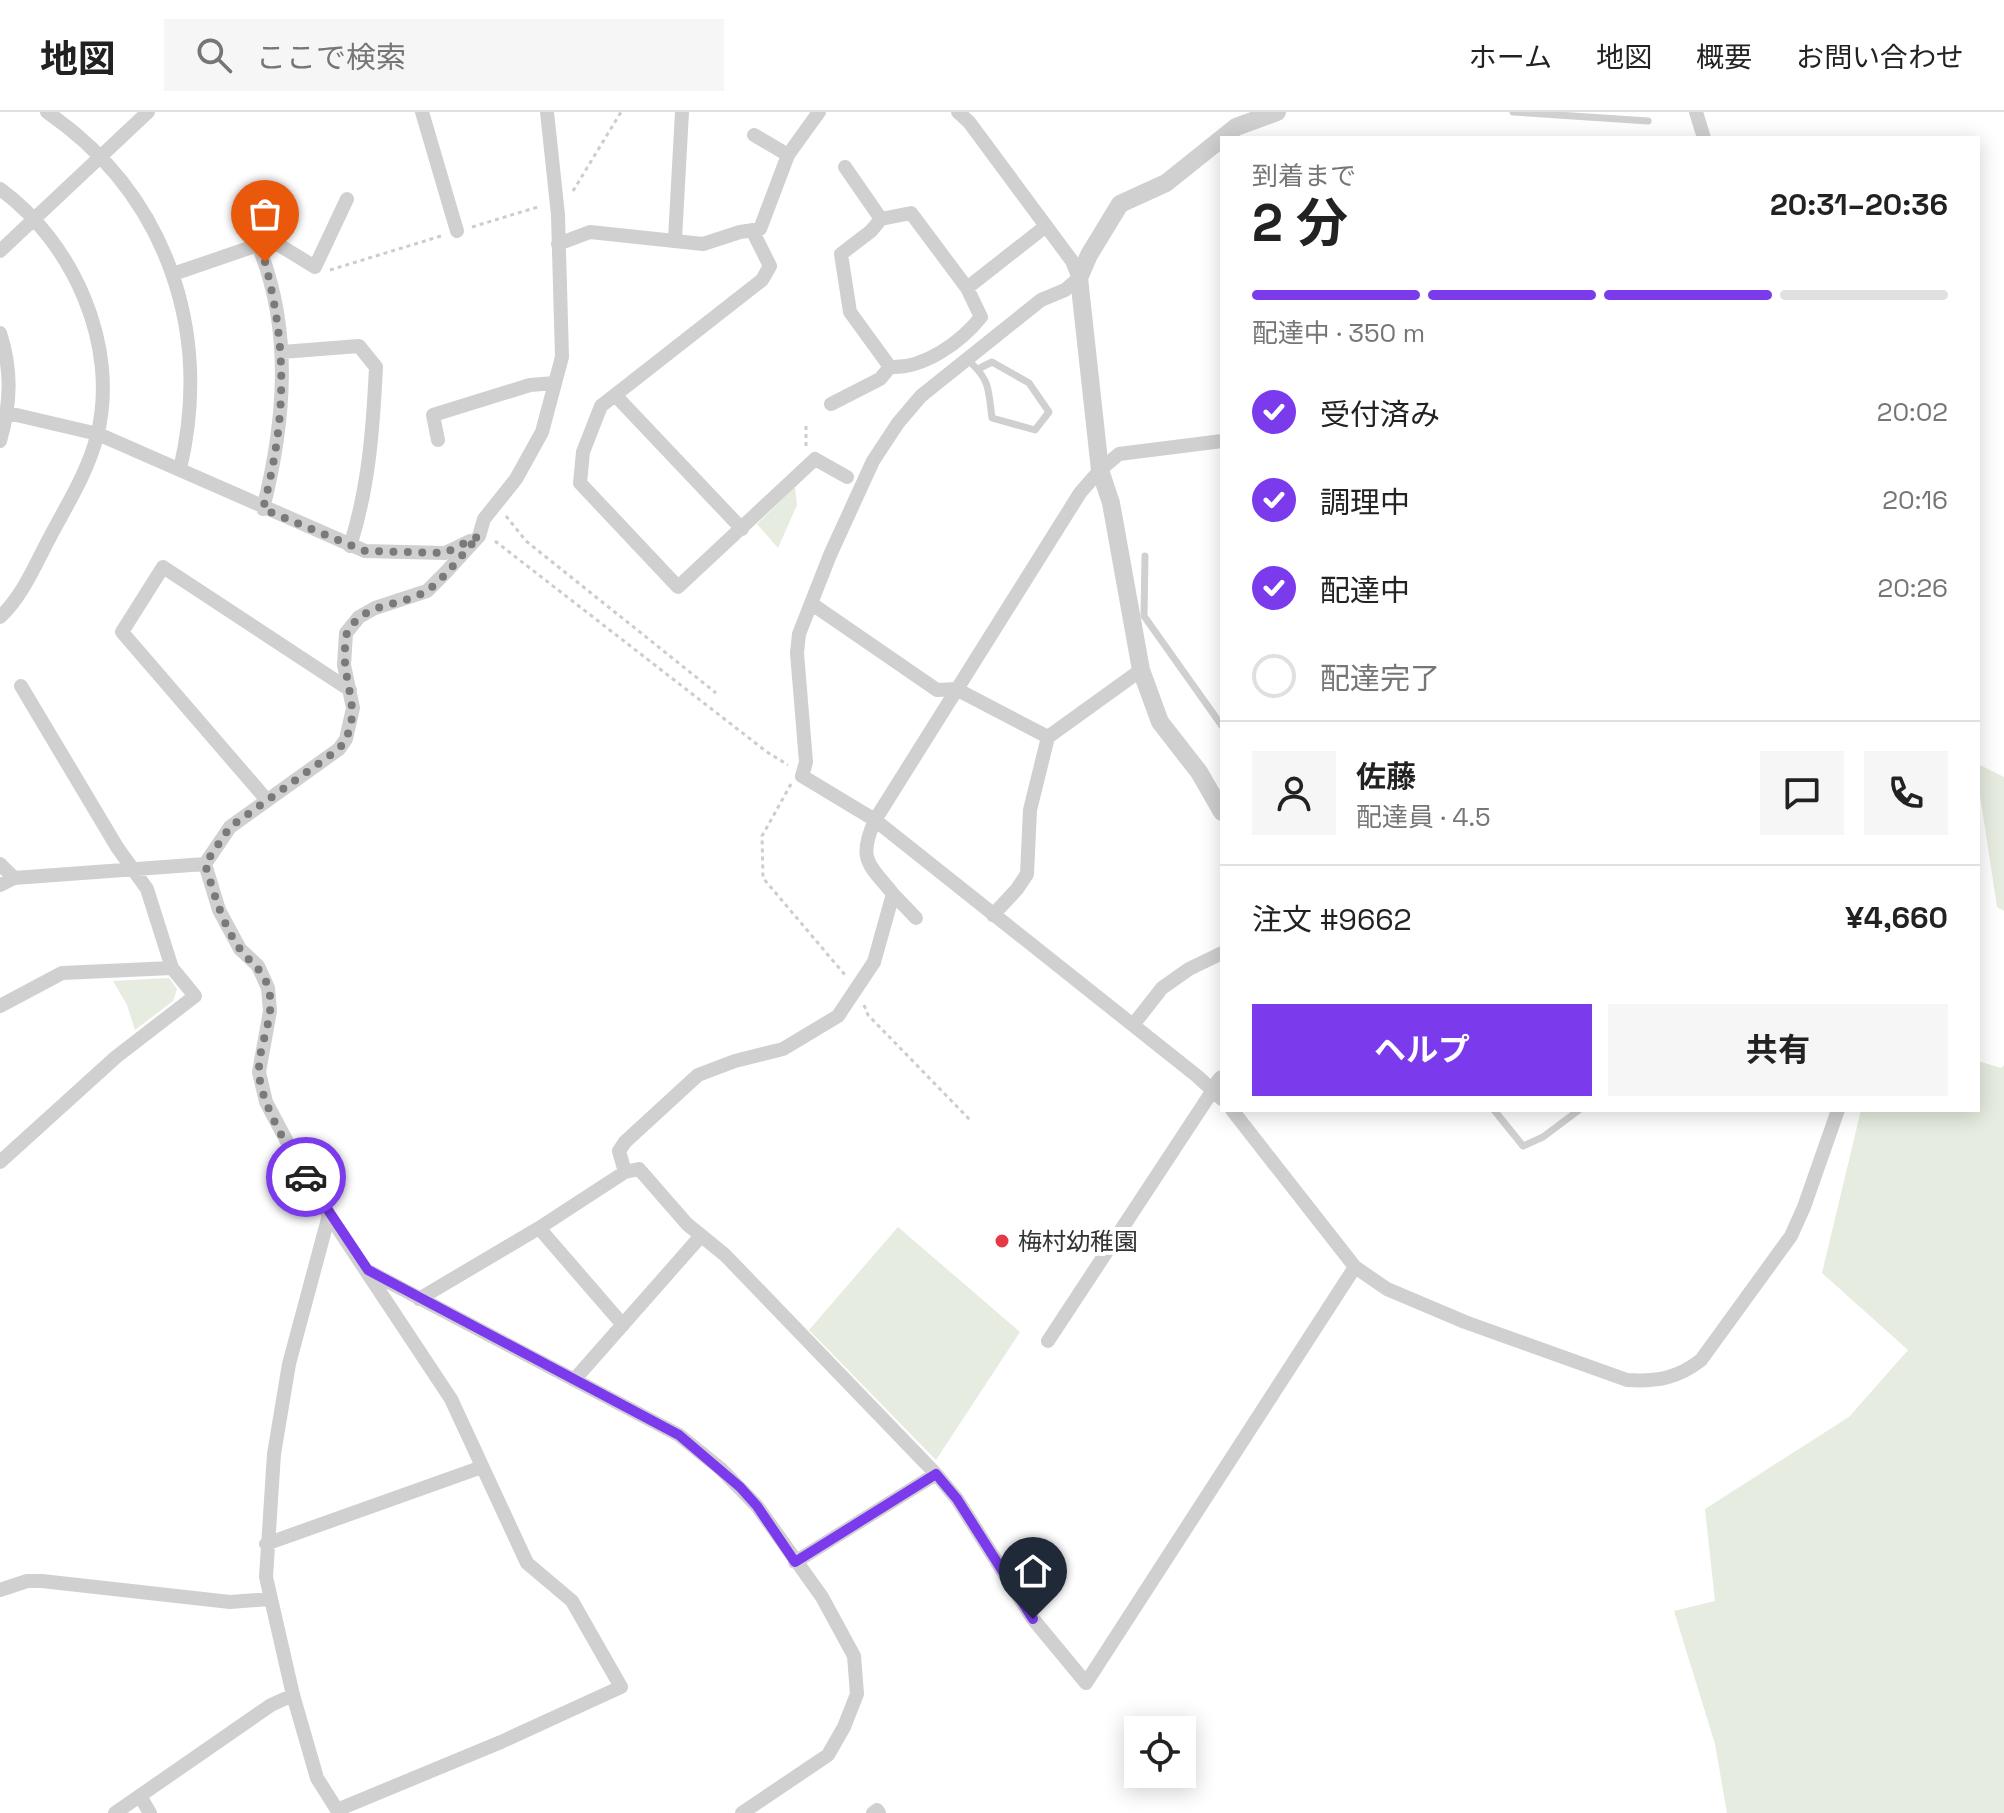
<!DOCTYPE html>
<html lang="ja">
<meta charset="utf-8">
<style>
:root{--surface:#fff;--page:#f6f6f6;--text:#222;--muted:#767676;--line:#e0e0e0;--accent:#7c3aed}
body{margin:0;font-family:"Space Grotesk","Noto Sans JP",sans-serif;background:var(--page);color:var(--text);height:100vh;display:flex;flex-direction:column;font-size:30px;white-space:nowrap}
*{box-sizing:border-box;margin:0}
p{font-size:26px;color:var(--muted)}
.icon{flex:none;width:44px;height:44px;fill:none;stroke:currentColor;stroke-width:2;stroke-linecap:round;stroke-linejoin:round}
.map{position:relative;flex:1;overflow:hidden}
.panel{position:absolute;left:1220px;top:24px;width:760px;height:976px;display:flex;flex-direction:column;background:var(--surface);border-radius:0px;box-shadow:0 4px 20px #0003}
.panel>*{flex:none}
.buttons{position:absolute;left:1124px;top:1604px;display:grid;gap:16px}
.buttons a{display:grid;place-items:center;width:72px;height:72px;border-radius:0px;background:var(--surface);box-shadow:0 4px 20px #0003;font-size:40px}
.pin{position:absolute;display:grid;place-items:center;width:68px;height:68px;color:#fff;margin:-82px -34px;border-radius:50% 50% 50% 0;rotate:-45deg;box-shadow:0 0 8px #0007}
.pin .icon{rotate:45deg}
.courier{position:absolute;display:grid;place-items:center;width:80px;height:80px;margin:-40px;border:6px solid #7c3aed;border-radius:50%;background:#fff;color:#222;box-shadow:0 2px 10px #0007}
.overview em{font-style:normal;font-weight:700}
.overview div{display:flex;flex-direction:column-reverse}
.overview{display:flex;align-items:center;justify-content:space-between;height:136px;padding:0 32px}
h1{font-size:52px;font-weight:700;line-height:60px}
.bar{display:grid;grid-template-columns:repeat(4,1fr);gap:12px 8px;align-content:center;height:96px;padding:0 32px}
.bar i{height:10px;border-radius:6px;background:var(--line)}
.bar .active{background:var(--accent)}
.bar p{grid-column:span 4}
.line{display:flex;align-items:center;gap:20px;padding:0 32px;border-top:2px solid var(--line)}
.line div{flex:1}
.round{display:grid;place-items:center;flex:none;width:84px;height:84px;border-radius:0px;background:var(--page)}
ol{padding:0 32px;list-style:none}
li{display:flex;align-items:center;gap:24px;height:88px}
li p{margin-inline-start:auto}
li .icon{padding:8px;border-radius:50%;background:var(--accent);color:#fff;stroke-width:4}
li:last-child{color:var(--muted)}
li i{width:44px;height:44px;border:4px solid var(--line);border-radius:50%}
.button{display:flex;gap:16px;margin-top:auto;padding:16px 32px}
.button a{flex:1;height:92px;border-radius:0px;background:var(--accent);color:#fff;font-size:32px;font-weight:700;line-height:92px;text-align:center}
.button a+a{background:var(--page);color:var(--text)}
header{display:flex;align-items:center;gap:48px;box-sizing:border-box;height:112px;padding:0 40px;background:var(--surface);border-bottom:2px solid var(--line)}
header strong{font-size:38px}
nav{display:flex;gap:44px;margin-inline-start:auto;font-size:28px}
.search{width:560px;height:72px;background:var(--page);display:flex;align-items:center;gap:20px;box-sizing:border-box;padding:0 28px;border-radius:0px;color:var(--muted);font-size:30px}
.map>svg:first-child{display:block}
</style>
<header>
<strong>地図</strong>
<div class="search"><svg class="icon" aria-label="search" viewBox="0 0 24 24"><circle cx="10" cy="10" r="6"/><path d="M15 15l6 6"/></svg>ここで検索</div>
<nav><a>ホーム</a><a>地図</a><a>概要</a><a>お問い合わせ</a></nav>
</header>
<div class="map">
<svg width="2004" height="1701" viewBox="0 0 2004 1701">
<rect width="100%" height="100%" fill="#fff"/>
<!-- green -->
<path fill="#e6ecdf" d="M795,375L797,393L778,436L757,412Z
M1978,652L2004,665V799L1997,795L1978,670Z
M169,866L177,877L173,889L135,918L127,893L113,869Z
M1978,949L2001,956L2004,953V1701H1727L1715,1632L1674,1499L1715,1489L1705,1397L1849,1305L1908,1238L1822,1161L1861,998H1978Z
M898,1115L1020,1220L936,1348L809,1218Z"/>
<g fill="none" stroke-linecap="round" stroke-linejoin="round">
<!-- path -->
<path stroke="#cdcdcd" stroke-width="3" stroke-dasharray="4 4" stroke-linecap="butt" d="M573,79L621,0
M472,115L541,94
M330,158L441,124
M806,334V313
M506,404L526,429L716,581
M495,429L767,640L788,653
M791,672L762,724L763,766L845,863
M864,893L868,903L972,1010"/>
<!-- service -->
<path stroke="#d0d0d0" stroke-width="7" d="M1513,0L1648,9
M968,248C991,269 988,277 992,306L1035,318L1049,300L1029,271L992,250L978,257
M1145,444L1144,504L1222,614
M1494,998L1523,1034L1543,1025L1579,998"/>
<!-- minor -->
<path stroke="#d0d0d0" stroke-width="14" d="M47,0C166,82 213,218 180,357
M422,0L457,119
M958,0L969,10L1072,149L1079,166L1065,178L1041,188L921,284L898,311L873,349L830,443L799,522L797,541L806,650L802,664L875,708L1197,964L1222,987
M1696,0L1704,26
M754,23L788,43
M845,55L881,107L911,101L967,176
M0,77C73,130 120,234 97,324C88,359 68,391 51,423C36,451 23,484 0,505
M881,107L871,119L841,142L850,200L890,255
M752,118L770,154L762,168L601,294L583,340L580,371L678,475L815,347L847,365
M675,127L682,0
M558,132L590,120L703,132L740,120L760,117L788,43L819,0
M258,133H279L315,155L347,87
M0,139L148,0
M173,162L258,133C293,218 285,310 263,397
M0,221C12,258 11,291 0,329
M282,240L359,234L376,255C373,316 369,375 350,434
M615,283L742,417
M831,292L880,267L890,255C924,257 961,230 981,205L967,176L1046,114
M8,301L98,322L365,439L445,441L470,429
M438,328L433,303L530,273L555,271
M812,492L937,578L956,577L1048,625L1141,558
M266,687L122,520L163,455L350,578
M0,752L14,766
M0,773L14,766L205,752
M893,782L916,806
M993,803L1017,777L1027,762L1030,698L1048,625
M0,894L62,861L172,856
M1133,913L1162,876L1189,857L1222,841
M1232,998L1355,1155L1387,1177L1465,1210L1627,1268C1657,1270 1678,1266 1701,1248L1791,1124L1804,1095L1838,998
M0,1050L116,945L195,884L172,856L147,777L117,735L21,574
M625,1060L619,1039L625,1030L698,963L735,949L783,937L838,904L874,850L893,782C869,752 857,748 875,708L1080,381L1100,358L1119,342L1222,329
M329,1103L289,1252L274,1342L266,1465L293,1583L317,1666L339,1701
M539,1116L623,1213
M370,1160L679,1323L721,1357L757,1394L822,1485L854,1544L857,1582L844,1615L828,1643L742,1701
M419,1187L539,1116L625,1060L639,1057L687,1112L725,1143L936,1362L957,1387L1033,1507L1086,1571L1355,1155
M1048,1229L1213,978
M574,1268L700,1125
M266,1432L482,1355
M795,1450L936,1362
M0,1478L27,1469H42L230,1490L270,1487
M140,1684L150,1701
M337,1698L501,1630L621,1575L572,1489L527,1451L451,1287L329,1103L301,1056L266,990L259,960L270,899L268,876L258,854L240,837L219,798L205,752L230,715L339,637L346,627L353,596L344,553L346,521L359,505L375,496L427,479L446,460L479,424L484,407L516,367L542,320L562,245L558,103L547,0
M115,1701L271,1593L293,1583
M873,1701L877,1698L879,1701"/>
<!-- tertiary -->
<path stroke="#d0d0d0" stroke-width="18" d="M1222,700L1199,660L1160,610L1141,558L1111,391L1100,358L1079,166L1089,143L1120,92L1166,71L1236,15L1277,0
M1213,978L1222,967"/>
</g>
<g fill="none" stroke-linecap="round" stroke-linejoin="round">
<!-- done -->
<path stroke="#7a7a7a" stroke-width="8" stroke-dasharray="0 14.4" d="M265,150C288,240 286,307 263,397L365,439L445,441L479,424C463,441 447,464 428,478C403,495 365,489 348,519C345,524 345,531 345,537C342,574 366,602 339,637L230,715L205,752C214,781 222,812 240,837C250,851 262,856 268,875C277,904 258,931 259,960C260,991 290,1039 306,1065"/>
<!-- route -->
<path stroke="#7c3aed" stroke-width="10" d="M306,1065L368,1158L679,1323L740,1375L757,1394L795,1450L936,1362L957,1387L1033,1507"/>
</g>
<!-- markers -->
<circle fill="#e63946" stroke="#fff" stroke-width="3" cx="1002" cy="1129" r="8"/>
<g text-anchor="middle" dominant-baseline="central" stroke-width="8" stroke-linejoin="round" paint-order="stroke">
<!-- poi labels -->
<g font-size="24" fill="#333" stroke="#fff" text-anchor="start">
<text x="1018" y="1129">梅村幼稚園</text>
</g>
</g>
</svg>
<div class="buttons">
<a><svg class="icon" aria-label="locate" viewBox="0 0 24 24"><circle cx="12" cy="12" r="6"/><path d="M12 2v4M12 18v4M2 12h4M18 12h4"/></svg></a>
</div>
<div class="pin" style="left:265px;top:150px;background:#ea580c"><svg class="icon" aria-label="bag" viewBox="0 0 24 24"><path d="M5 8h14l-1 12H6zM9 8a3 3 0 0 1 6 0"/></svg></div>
<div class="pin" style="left:1033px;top:1507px;background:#1f2937"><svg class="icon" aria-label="home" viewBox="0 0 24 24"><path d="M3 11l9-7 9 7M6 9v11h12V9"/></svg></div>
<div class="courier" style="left:306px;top:1065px"><svg class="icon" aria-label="car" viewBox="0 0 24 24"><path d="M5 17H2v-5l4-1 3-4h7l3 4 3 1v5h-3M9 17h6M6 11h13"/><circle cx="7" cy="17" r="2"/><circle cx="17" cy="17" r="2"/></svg></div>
<section class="panel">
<div class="overview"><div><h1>2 分</h1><p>到着まで</p></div><em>20:31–20:36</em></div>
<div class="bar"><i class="active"></i><i class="active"></i><i class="active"></i><i></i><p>配達中 · 350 m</p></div>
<ol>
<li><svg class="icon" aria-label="check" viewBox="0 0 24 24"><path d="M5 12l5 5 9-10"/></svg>受付済み<p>20:02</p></li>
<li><svg class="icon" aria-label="check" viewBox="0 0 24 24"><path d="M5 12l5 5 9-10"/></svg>調理中<p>20:16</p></li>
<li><svg class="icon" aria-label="check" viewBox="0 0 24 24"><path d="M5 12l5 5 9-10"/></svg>配達中<p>20:26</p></li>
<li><i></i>配達完了</li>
</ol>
<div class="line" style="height:144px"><a class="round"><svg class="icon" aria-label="person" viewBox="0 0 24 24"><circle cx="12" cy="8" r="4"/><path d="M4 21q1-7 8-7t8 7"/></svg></a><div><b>佐藤</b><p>配達員 · 4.5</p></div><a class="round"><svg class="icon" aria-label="chat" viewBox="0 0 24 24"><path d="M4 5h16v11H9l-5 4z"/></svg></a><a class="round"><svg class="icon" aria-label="phone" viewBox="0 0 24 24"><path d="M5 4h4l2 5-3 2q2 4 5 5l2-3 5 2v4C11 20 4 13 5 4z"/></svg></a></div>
<div class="line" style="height:104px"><div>注文 #9662</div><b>¥4,660</b></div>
<div class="button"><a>ヘルプ</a><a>共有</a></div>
</section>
</div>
